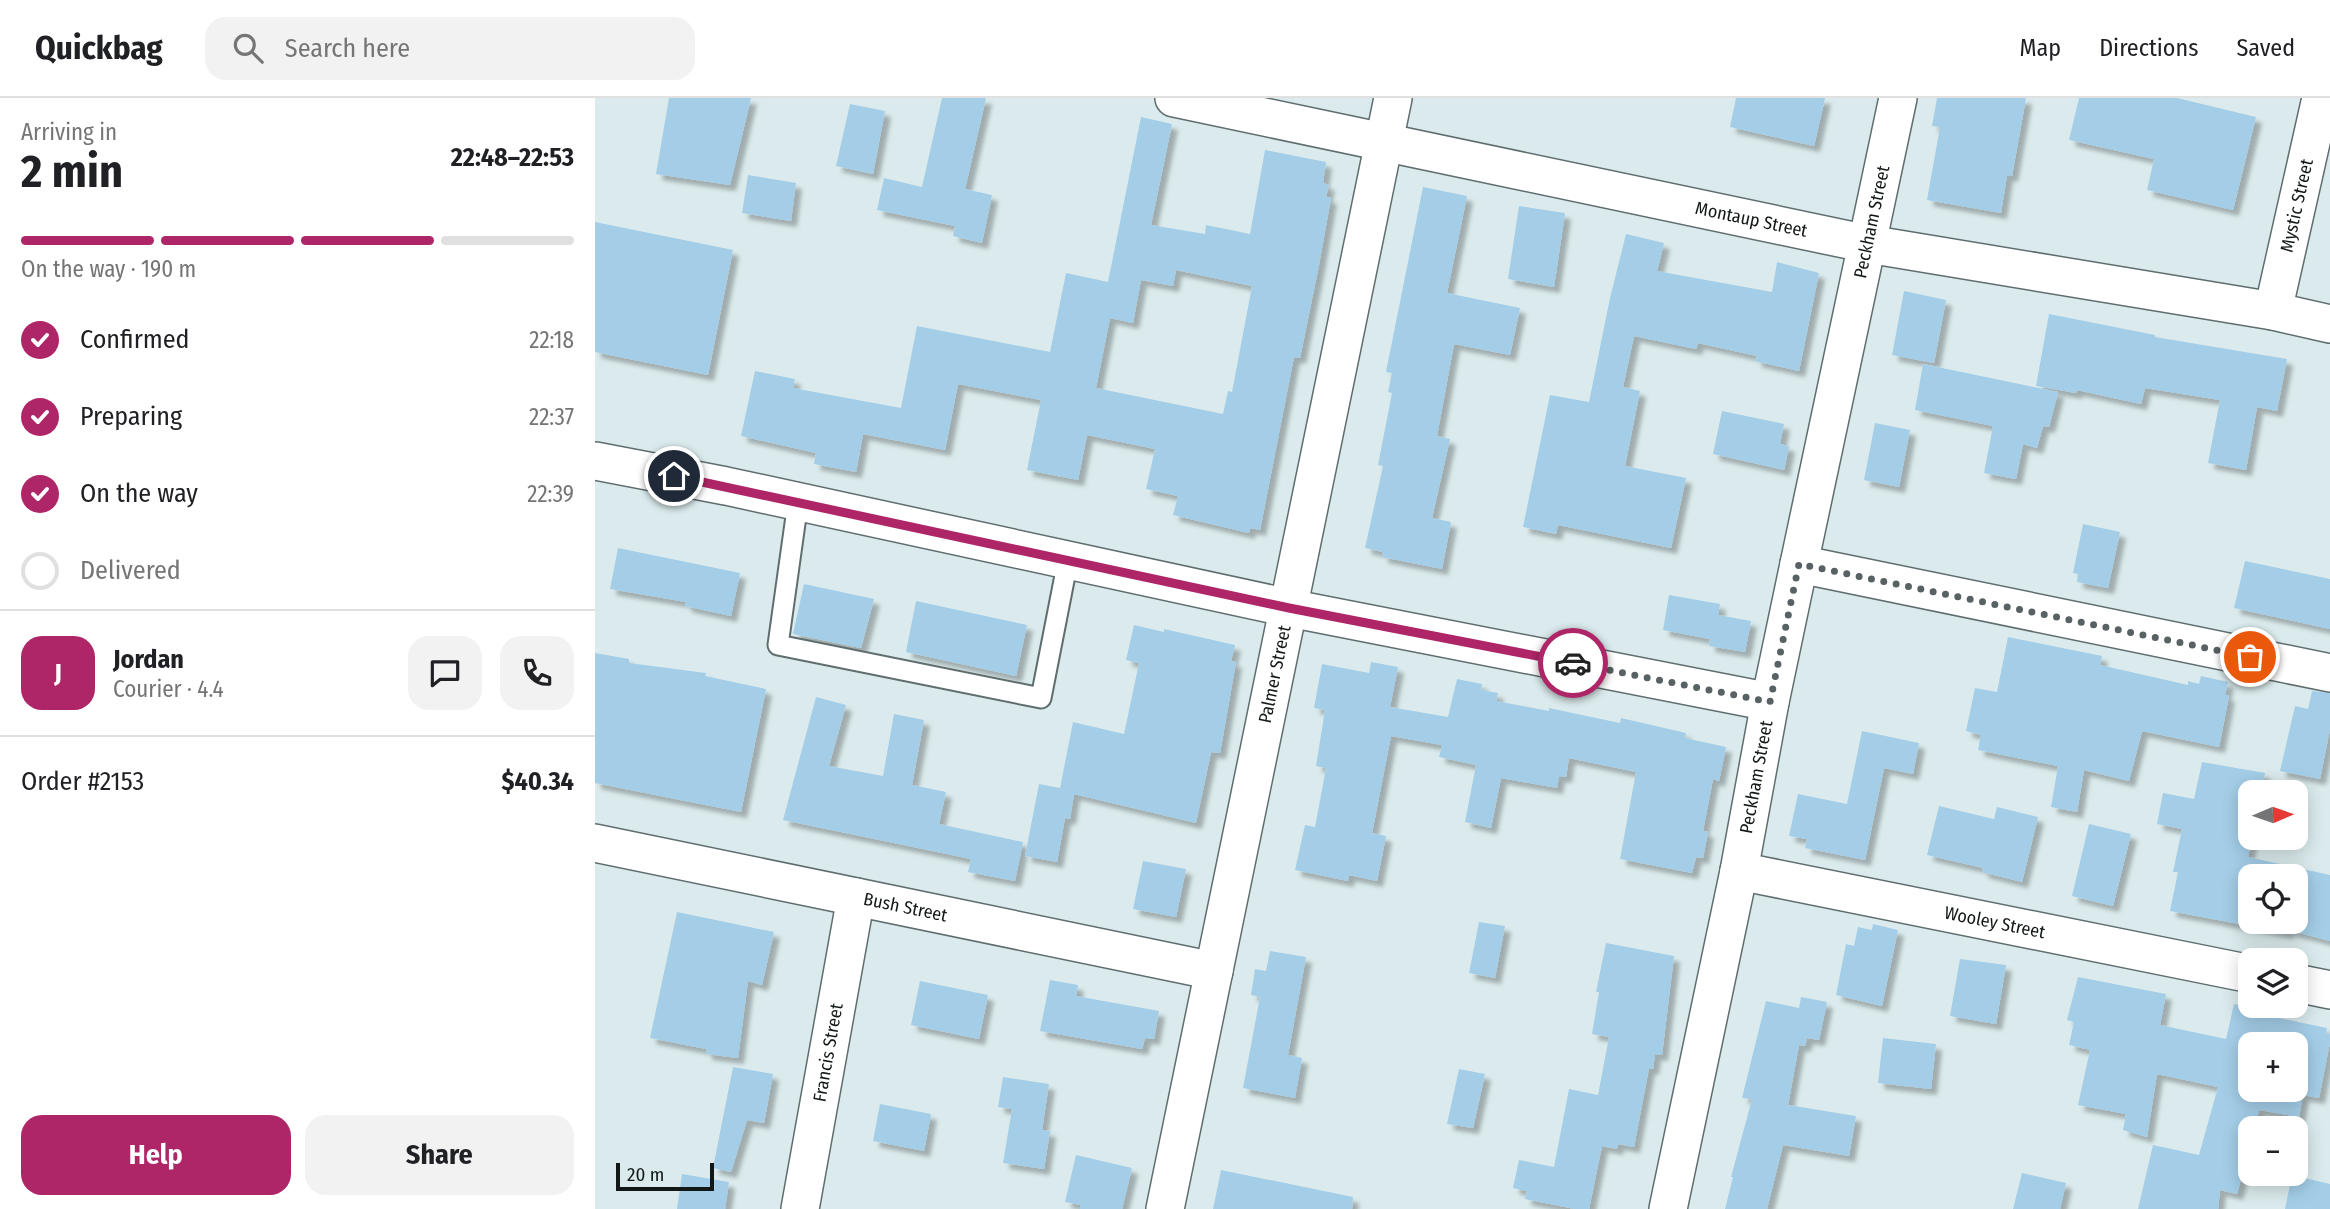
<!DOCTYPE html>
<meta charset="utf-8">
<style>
:root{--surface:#fff;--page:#f2f2f2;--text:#202124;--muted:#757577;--line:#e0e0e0;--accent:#af2668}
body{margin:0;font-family:"Fira Sans Condensed",sans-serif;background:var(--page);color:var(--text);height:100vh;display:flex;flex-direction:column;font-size:26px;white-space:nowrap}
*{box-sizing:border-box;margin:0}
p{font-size:23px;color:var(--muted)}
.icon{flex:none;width:38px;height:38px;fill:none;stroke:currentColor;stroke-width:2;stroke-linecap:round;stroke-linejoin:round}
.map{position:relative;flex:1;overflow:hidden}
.panel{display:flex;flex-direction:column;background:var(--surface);width:595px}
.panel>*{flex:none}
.needle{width:46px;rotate:88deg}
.buttons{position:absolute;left:1643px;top:682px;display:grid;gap:14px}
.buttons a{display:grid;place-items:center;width:70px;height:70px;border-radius:14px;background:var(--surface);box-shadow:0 4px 18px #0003;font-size:35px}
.scale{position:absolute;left:21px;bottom:18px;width:98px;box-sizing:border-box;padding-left:7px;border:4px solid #121718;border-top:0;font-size:19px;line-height:24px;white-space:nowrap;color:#121718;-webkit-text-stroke:5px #dbebed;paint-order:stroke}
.pin{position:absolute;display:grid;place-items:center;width:60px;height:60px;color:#fff;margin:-30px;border:4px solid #fff;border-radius:50%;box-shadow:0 2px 7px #0007}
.courier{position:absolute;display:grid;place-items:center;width:70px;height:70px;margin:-35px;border:5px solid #af2668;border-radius:50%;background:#fff;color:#222;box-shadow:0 2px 9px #0007}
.overview em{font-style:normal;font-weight:700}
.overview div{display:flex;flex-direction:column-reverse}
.overview{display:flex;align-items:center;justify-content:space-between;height:119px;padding:0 21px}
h1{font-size:46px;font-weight:700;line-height:52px}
.bar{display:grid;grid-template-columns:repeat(4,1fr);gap:10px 7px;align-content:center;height:84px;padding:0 21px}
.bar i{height:9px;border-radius:5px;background:var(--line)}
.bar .current{background:var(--accent)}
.bar p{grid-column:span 4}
.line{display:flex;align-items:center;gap:18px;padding:0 21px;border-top:2px solid var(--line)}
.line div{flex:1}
.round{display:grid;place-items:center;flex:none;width:74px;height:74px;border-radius:21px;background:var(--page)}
ol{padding:0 21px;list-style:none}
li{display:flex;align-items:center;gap:21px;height:77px}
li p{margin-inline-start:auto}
li .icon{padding:7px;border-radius:50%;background:var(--accent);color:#fff;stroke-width:4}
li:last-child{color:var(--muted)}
li i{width:38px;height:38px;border:4px solid var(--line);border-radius:50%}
.primary-button{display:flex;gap:14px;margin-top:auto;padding:14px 21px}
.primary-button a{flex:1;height:80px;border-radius:21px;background:var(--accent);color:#fff;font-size:28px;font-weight:700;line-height:80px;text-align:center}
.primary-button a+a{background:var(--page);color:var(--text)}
header{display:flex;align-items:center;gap:42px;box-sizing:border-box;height:98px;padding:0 35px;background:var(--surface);border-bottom:2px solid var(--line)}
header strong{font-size:33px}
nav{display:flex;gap:38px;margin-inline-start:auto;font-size:24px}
.search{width:490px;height:63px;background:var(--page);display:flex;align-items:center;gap:18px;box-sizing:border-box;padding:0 24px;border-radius:21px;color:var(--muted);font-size:26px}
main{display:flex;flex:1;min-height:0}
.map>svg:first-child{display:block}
</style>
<header>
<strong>Quickbag</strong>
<div class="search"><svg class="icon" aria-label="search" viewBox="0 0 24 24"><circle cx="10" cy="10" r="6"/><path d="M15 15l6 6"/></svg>Search here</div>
<nav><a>Map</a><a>Directions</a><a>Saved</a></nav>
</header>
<main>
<section class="panel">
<div class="overview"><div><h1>2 min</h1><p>Arriving in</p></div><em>22:48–22:53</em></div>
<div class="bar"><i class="current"></i><i class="current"></i><i class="current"></i><i></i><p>On the way · 190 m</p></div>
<ol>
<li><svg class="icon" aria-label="check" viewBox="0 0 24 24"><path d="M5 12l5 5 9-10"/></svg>Confirmed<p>22:18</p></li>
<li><svg class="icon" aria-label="check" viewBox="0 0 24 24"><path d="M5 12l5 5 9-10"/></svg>Preparing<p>22:37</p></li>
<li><svg class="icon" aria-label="check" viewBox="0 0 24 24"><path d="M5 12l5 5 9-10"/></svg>On the way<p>22:39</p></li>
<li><i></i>Delivered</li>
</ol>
<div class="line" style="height:126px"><b class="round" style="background:var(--accent);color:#fff">J</b><div><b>Jordan</b><p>Courier · 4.4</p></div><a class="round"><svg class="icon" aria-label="chat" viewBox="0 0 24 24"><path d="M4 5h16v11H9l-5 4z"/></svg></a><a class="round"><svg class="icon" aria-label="phone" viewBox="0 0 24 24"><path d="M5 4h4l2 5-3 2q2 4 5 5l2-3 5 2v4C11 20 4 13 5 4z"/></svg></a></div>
<div class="line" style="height:91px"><div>Order #2153</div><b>$40.34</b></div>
<div class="primary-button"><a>Help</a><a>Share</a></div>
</section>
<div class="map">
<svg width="1735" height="1111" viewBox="0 0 1735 1111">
<defs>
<filter id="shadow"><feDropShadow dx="6" dy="6" stdDeviation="2" flood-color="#0004"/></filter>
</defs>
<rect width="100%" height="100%" fill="#dbebed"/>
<!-- building -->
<path fill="#a4cee8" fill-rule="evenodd" filter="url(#shadow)" d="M74,0H156L135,87L61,76Z
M347,0H391L370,91L397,97L387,145L358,138L360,128L282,112L289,80L327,89Z
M1141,0H1230L1219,48L1135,29Z
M1342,0H1431L1417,78L1412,77L1406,115L1332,102L1345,29L1337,28Z
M1484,0H1582L1661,19L1638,112L1552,92L1559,61L1474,42Z
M255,6L290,13L278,76L241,68Z
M546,19L577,26L556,127L610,136L611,127L655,136L670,52L731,64L728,85L734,87L731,99L736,100L724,167L705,260L699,259L665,432L655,430L654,435L578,417L583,398L551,391L560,351L492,337L483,382L432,372L446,302L363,286L350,352L268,336L261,374L219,366L221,355L146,338L160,273L200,281L198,290L306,310L322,228L455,254L471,175L513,184ZM581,172L657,188L637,294L633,293L628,316L501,290L515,220L538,225L546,182L578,188Z
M153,77L201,85L196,123L147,115Z
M828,89L872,98L852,195L925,210L915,257L859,246L842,338L855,341L837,420L856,424L847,471L787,459L788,454L770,450L788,368L783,367L797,295L793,294L797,275L791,274Z
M924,108L970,115L959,189L913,181Z
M0,124L138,152L113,277L0,254Z
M1031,136L1069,145L1062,173L1177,194L1182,164L1224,175L1204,273L1160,263L1162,258L1103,245L1101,251L1039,238L1028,289L1045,293L1030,368L1091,380L1076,450L963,427L961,436L928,429L955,297L994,304L1015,200Z
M1309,193L1351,202L1339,265L1297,257Z
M1454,216L1560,237V239L1692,261L1682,313L1662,309L1651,372L1613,365L1625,302L1550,290L1546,306L1482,292L1481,295L1441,288Z
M1328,266L1463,294L1454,329L1448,328L1442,350L1428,346L1421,381L1389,375L1398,328L1320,312Z
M1127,313L1189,326L1185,346L1194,348L1189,372L1118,356Z
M1280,325L1315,332L1304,389L1269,382Z
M1488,426L1525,434L1513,490L1482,484L1483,476L1478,475Z
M23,450L145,475L136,518L90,508L91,504L15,491Z
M1650,463L1735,481V531L1639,510Z
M209,486L279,501L266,550L198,536Z
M1074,497L1125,506L1123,517L1156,523L1150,554L1114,548L1115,541L1068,532Z
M321,503L432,527L421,578L311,554Z
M539,527L569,534V531L640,547L636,563L641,564L625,655L616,654L601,725L479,696L475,721L470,720L462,764L430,758L444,686L465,690L478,624L529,636L544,565L531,562Z
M1413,539L1507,558L1505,567L1593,587V583L1604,586L1606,578L1633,584L1630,597L1634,598L1624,649L1547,633L1534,683L1489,672L1482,714L1456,709L1463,668L1383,652L1386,637L1371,633L1380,590L1402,594Z
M0,555L34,561V565L111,575L110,578L171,591L146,714L0,685Z
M776,564L803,569L795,609L853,619L862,581L887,586L886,592L903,595L901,603L954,613V610L1025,625L1026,620L1091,635L1090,640L1131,649L1124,683L1118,681L1108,733L1113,734L1108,760L1101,759L1097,775L1025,761L1041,674L974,660L971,679L964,678L962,690L906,680L896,730L870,724L881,667L844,659L847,647L796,638L777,735L791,738L782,783L754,777L753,783L700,772L710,727L720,729L731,670L721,668L730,612L719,610L727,566L774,575Z
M1717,593L1735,595V631L1725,681L1685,673L1700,608L1713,611Z
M221,599L251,607L234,668L288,678L299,616L329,622L317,687L351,694L344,726L428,744L420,783L373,774L376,761L188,722Z
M1267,633L1324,645L1318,676L1289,670L1270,762L1210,750L1212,741L1194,738L1203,696L1252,706Z
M1607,664L1670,675L1666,695H1656L1657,740L1653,759L1735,777V843L1693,832L1692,835L1575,813L1583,774H1578L1587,731L1562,726L1568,695L1599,701ZM1656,779H1701V824H1656Z
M1344,708L1399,721L1402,709L1443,719L1427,784L1387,774L1388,770L1332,757Z
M1494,726L1536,736L1518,808L1477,798Z
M548,763L591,771L581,819L538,811Z
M82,814L179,834L167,887L153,883L143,960L111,956V951L55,940Z
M884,824L910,828L900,880L874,875Z
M1278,826L1303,832L1287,908L1241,897L1251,846L1259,848L1263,829L1277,832Z
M1011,845L1079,858L1067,957L1060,956L1058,971L1054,970L1039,1049L1023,1046L1022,1051L1007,1048L994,1111H980L930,1101L932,1093L918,1090L924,1062L959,1069L974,991L1003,997L1014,939L997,936L1004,894H1001Z
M675,853L711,859L693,957L707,960L700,1000L648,990L665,899L656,897L660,871L671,873Z
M1365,861L1411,867L1401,926L1355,918Z
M1483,879L1571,896L1565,927L1631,941L1639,906L1675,913L1674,918L1732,930L1731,935L1735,936V944L1724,1000L1708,997L1704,1019L1664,1012L1659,1031H1656V1045L1642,1096L1625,1092L1623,1111H1543L1558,1047L1604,1057L1623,989L1562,976L1552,1039L1528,1032L1531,1016L1483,1007L1495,952L1474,947L1479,924L1472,922ZM1656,947H1701V992H1656Z
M455,882L483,887L481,898L564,913L559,941L550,940L547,951L445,933Z
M325,883L393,897L384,941L316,927Z
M1206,899L1232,904L1224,942L1212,940L1210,948L1204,947L1193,1007L1261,1018L1254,1058L1188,1047L1172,1111H1130L1138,1079H1136L1157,1001L1147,1000L1171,903L1204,910Z
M1288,940L1341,946L1336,991L1283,985Z
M138,969L178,976L169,1025L152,1022L136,1074L118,1070Z
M864,971L890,976L878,1030L852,1026Z
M408,979L454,986L447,1032L455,1033L449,1071L408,1065L417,1011L403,1009Z
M285,1006L336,1016L329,1053L278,1043Z
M481,1057L537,1070L527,1111H485L486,1107L470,1104Z
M626,1072L758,1099L757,1111H618Z
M1427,1075L1471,1085L1465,1111H1418Z
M87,1076L134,1084L130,1111H82Z
M1697,1077L1735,1086V1111H1690Z"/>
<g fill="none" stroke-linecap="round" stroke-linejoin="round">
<defs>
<path id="service" d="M203,404L183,547L446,600L473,462"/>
<g id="minor">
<path id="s1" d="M579,0L1273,146L1678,213L1735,226"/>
<path id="s2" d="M1678,213L1726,0"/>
<path d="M0,363L131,388L694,510L1175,604"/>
<path d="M1204,466L1735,575"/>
<path id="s3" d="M0,745L619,873"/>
<path id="s4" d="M1144,773L1656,876"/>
<path d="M1701,885L1735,892"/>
<path id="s5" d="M205,1111L261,799"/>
<path id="s6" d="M570,1111L798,0"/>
<path id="s7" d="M1073,1111L1144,773L1175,604L1204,466L1303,0"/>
</g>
</defs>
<!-- service casing -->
<use href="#service" stroke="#5f6d6f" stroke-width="23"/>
<!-- minor casing -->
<use href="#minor" stroke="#5f6d6f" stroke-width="40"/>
<!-- service -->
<use href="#service" stroke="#fff" stroke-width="19"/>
<!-- minor -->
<use href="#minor" stroke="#fff" stroke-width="37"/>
</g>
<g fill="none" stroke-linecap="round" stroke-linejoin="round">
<!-- done -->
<path stroke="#586163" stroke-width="7" stroke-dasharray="0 12.6" d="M978,565L1175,604L1204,466L1655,559"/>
<!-- route -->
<path stroke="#af2668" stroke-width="9" d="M79,378L694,510L978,565"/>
</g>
<g text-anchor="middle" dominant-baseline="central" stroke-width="5" stroke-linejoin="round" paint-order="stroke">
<!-- street labels -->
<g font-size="18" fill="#121718" stroke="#dbebed">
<text stroke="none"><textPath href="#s2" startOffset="108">Mystic Street</textPath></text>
<text stroke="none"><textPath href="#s1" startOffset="590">Montaup Street</textPath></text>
<text stroke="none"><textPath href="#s7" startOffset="1008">Peckham Street</textPath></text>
<text stroke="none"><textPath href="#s6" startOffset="546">Palmer Street</textPath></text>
<text stroke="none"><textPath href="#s7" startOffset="441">Peckham Street</textPath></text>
<text stroke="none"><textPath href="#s3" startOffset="317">Bush Street</textPath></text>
<text stroke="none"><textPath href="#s4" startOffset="261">Wooley Street</textPath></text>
<text stroke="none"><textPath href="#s5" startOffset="159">Francis Street</textPath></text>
</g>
</g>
</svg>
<div class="buttons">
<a><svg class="needle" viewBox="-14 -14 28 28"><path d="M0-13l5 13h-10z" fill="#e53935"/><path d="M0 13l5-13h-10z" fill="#757577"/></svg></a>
<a><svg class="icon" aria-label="locate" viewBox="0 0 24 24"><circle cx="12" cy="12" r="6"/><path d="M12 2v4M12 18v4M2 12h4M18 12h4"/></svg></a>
<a><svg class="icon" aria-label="layers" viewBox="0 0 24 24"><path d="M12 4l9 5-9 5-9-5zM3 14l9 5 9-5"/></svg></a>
<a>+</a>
<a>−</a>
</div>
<div class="scale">20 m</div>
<div class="pin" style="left:1655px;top:559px;background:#ea580c"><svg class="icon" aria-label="bag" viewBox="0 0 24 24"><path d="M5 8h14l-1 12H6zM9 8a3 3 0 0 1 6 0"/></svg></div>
<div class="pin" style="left:79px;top:378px;background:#1f2937"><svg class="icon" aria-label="home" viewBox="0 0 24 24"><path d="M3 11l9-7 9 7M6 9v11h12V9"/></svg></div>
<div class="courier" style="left:978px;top:565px"><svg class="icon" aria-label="car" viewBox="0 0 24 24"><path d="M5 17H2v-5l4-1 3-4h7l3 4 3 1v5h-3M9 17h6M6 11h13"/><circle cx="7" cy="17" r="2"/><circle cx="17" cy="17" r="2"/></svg></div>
</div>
</main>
